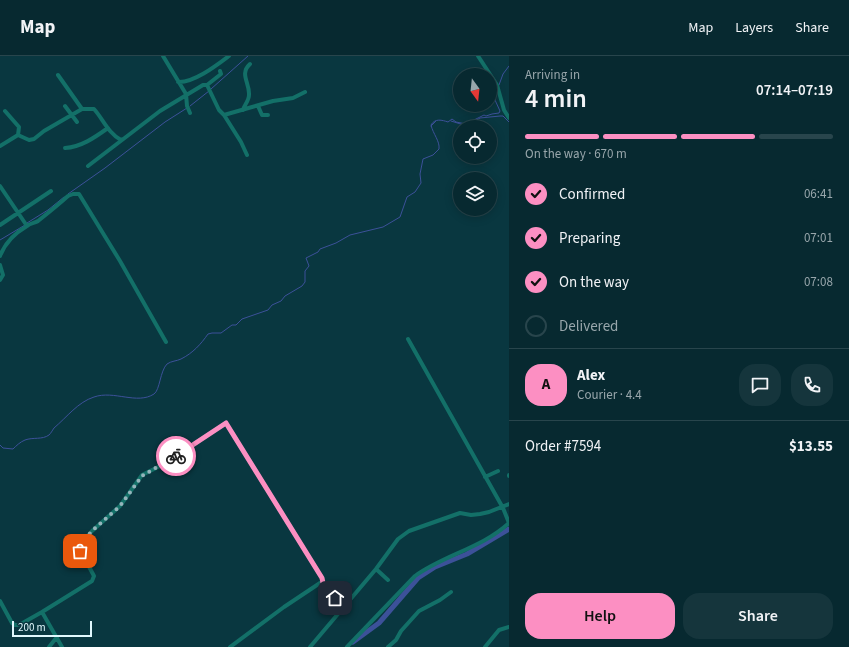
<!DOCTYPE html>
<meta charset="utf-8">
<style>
:root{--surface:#072930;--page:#15353c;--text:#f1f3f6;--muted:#98a6ab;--line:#28454c;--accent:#fc8fc2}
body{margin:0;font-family:"Source Sans 3",sans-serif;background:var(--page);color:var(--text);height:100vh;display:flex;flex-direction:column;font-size:15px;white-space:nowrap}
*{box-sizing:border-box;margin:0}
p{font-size:13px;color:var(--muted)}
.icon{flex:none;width:22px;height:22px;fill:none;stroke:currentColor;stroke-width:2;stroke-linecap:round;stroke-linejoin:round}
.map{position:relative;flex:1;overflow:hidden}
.details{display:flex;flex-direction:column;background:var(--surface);width:340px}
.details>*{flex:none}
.needle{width:26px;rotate:165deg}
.tools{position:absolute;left:453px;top:12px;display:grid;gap:8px}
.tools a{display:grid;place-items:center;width:44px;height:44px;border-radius:50%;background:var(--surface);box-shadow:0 2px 10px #0003,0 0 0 1px var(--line);font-size:20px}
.scale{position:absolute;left:12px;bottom:10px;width:80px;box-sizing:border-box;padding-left:4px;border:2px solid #e1f8fd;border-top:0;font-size:11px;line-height:14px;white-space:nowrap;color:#e1f8fd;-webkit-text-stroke:3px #093740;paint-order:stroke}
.pin{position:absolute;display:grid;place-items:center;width:34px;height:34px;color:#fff;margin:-17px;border-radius:8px;box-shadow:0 2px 6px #0006}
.courier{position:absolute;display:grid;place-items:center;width:40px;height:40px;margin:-20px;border:3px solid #fc8fc2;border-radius:50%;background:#fff;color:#222;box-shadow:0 1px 5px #0007}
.headline em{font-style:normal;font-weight:600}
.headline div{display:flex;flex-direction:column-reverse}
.headline{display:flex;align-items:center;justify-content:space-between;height:68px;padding:0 16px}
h1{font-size:26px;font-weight:600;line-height:30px}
.bar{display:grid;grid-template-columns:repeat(4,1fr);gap:6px 4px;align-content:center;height:48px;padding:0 16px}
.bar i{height:5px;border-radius:3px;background:var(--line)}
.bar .active{background:var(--accent)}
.bar p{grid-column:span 4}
.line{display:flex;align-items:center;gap:10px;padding:0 16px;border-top:1px solid var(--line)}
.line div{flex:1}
.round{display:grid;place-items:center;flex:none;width:42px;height:42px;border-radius:16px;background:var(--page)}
ol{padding:0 16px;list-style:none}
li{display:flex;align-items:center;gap:12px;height:44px}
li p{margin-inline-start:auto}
li .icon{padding:4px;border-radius:50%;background:var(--accent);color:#111;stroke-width:4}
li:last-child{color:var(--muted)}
li i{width:22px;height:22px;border:2px solid var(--line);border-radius:50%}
.primary-button{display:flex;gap:8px;margin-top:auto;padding:8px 16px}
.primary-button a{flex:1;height:46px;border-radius:16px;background:var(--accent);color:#111;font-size:16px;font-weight:600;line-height:46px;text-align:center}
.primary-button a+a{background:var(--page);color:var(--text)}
header{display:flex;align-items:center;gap:24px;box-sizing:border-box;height:56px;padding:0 20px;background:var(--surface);border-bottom:1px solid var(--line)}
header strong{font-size:19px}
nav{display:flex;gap:22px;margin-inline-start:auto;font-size:14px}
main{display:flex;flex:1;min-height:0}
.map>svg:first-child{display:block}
</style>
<header>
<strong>Map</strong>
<nav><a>Map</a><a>Layers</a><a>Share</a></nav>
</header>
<main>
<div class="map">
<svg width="509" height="591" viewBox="0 0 509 591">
<rect width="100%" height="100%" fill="#093740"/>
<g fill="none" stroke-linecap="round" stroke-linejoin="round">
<!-- stream -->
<path stroke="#3c5199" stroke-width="1" d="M499,29L503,18L509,10
M211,33L248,0
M190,50L209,35
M451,65L467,70L480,62L500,60H503L509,66
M431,70L436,65
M68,138L105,112L165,66L187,52
M27,167L48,154L64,141
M0,184L25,169
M0,389L3,392L13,393C16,390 20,386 25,384C33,381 42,384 49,379C51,377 52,375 54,372C67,361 78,346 94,341C114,334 137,349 154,338C160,334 160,315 167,308C171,305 177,305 181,303C193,297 201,288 208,278L212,277H221L232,269H236L242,263L268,254L272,249L281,245L285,240L302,230L305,226V215L309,210L306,202L318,196L320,193L336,187L350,179L383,171L400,161L407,141L415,136L421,127L420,118L423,103L433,99L439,93C440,85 433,78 431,69C435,62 442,64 448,66L452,63L456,66L466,68L484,59L486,60L492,58L499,57L500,55L495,44L497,34"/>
<!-- river -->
<path stroke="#3c5199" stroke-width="5" d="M353,586L379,567L418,522L435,511L467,498L509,473"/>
<!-- minor -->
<path stroke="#137068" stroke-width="4" d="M163,0L186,38L187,50L190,57
M478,0L497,29L504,54L509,62
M220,15L221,18L207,29L219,54L224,59L273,45L293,42L305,36
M58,19L82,53
M178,26C194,27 217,9 229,0
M65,50L77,66
M258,50L262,59H268
M243,54C244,49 249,45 249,39C250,27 239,18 250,8
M5,55L19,71L18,79
M224,59L241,86L247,99
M0,90L18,79L29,84L34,83L44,75L82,53H94C103,63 108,77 121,84L123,83
M65,92C81,91 94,82 108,72
M88,110L160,55L203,29H207
M0,130L27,170
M0,169L51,135
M0,200C5,187 15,177 27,170C30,167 35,167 38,165C48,157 58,149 68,140L73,138H79L120,205L166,286
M0,209L3,219L0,224
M509,419V420
M485,421L498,415
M376,513L388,524
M0,545L12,567L15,569H19L42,556L92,525L94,520L79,492L81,487L92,475L120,450L142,419L162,409L226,367L322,522L323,527
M42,556L62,591
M49,591L57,581
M230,591L284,551L320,527H323L326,530L343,553
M310,591L376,513L398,483L409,475L460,457L471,459L480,458L489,456L509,448
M347,591L415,520C444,499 482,492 509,467L503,452L408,283
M388,591L396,584L401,575L419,555L440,544L451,536
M485,591L499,574L509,571"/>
</g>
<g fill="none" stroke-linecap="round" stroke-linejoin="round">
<!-- done -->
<path stroke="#95b4bb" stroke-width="4" stroke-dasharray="0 7.2" d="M80,495L79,492L81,487L92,475L120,450L142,420L176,400"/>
<!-- route -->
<path stroke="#fc8fc2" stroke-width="5" d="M176,400L226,367L322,522L323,527L335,542"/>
</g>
</svg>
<div class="tools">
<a><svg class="needle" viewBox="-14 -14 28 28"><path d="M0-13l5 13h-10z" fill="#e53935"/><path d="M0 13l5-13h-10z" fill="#98a6ab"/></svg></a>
<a><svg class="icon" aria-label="locate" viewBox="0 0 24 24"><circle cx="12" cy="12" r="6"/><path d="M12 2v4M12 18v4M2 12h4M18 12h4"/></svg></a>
<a><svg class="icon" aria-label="layers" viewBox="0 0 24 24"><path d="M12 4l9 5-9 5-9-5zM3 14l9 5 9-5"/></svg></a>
</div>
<div class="scale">200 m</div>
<div class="pin" style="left:80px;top:495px;background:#ea580c"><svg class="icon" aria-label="bag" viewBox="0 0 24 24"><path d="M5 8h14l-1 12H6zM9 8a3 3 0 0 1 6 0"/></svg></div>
<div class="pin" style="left:335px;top:542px;background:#1f2937"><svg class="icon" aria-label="home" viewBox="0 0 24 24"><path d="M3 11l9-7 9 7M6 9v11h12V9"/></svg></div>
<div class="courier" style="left:176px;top:400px"><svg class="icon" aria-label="bike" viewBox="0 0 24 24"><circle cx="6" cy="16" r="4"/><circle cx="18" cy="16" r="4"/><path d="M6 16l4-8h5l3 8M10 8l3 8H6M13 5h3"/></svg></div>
</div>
<section class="details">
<div class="headline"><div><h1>4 min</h1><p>Arriving in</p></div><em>07:14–07:19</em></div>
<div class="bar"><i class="active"></i><i class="active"></i><i class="active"></i><i></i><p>On the way · 670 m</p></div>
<ol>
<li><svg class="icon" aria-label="check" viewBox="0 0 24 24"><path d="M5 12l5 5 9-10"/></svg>Confirmed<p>06:41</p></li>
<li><svg class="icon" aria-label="check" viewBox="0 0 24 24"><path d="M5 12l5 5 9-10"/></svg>Preparing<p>07:01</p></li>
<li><svg class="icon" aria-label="check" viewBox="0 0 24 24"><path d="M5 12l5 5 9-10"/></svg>On the way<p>07:08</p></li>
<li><i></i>Delivered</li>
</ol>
<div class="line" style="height:72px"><b class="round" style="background:var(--accent);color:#111">A</b><div><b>Alex</b><p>Courier · 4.4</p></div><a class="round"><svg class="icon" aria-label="chat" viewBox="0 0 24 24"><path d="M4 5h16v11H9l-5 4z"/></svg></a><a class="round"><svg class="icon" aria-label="phone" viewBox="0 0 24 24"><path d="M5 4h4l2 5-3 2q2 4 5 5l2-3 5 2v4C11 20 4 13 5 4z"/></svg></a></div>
<div class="line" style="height:52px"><div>Order #7594</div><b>$13.55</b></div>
<div class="primary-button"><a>Help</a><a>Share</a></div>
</section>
</main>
